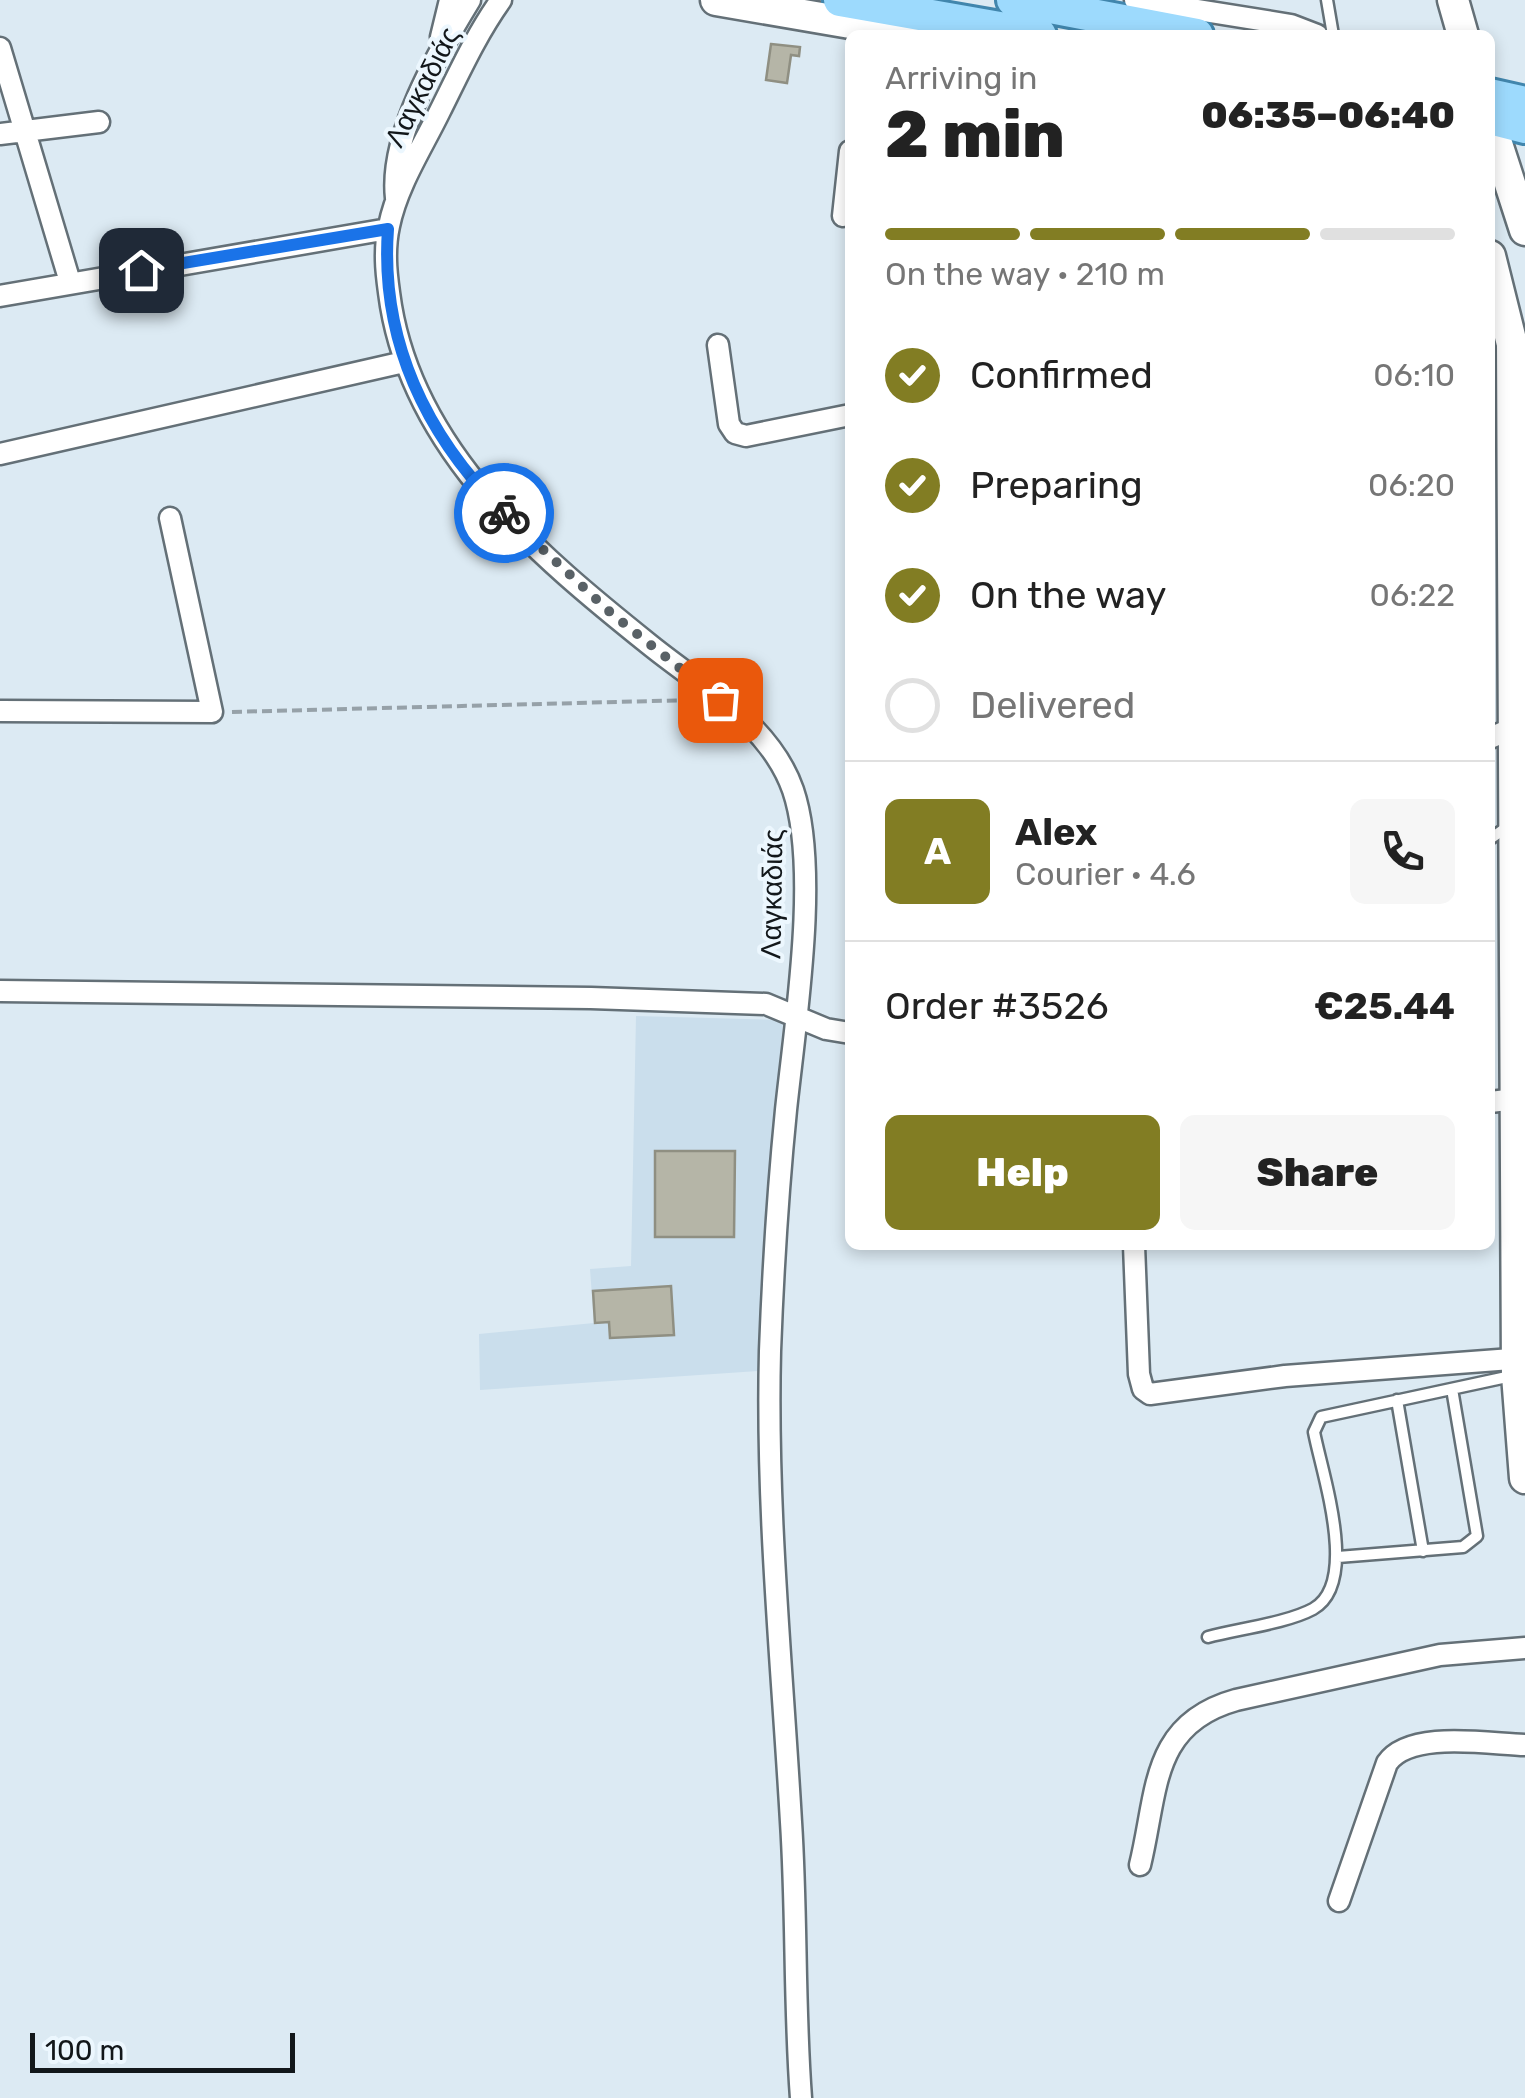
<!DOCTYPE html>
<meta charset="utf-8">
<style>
:root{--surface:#fff;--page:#f6f6f6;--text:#222;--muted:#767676;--line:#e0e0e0;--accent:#827d23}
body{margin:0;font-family:Rubik,sans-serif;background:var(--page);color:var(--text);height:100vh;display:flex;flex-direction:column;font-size:38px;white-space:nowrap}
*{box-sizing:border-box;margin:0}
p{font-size:32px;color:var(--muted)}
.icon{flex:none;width:55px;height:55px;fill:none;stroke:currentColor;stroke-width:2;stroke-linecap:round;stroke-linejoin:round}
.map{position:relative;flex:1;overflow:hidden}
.drawer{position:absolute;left:845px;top:30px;width:650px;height:1220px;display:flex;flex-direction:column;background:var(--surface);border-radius:15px;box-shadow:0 5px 15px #0003}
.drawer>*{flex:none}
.scale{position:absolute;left:30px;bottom:25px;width:265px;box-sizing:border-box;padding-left:10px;border:5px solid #12171a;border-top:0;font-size:28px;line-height:35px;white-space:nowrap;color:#12171a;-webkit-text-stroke:8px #ecf7fe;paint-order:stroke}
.pin{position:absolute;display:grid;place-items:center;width:85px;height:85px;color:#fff;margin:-42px;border-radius:20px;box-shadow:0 5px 15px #0006}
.courier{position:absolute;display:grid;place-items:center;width:100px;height:100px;margin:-50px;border:8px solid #1a73e8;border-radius:50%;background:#fff;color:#222;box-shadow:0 2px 12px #0007}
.summary em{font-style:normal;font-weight:800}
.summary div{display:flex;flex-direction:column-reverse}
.summary{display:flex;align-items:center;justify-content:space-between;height:170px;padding:0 40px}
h1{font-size:65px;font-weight:800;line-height:75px}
.bar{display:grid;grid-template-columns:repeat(4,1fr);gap:15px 10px;align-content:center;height:120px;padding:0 40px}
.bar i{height:12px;border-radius:8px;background:var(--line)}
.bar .selected{background:var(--accent)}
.bar p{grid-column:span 4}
.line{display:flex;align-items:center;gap:25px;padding:0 40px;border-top:2px solid var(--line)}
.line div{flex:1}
.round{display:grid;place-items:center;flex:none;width:105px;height:105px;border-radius:15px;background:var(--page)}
ol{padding:0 40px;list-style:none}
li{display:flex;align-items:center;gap:30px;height:110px}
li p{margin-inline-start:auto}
li .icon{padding:10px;border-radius:50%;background:var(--accent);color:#fff;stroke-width:4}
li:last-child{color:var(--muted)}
li i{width:55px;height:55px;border:5px solid var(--line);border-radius:50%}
.cta{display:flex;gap:20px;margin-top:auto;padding:20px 40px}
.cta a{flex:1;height:115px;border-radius:15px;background:var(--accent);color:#fff;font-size:40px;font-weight:800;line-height:115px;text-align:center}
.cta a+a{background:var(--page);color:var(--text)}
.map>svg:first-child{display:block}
</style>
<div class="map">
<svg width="1525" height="2098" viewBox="0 0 1525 2098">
<rect width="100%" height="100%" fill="#dceaf3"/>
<!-- built -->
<path fill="#cadeec" d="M636,1016L783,1020L758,1371L480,1390L479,1334L594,1323L590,1269L631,1266Z"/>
<!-- building -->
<path fill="#b5b5a7" stroke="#8f8f82" stroke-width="2.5" d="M771,44L800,47L799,56L791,55L787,83L766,80Z
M655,1151H735L734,1237H655Z
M671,1286L674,1335L610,1338L609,1322L595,1323L593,1291Z"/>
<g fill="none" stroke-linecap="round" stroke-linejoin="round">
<defs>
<path id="lane" d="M1327,0L1333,35
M1490,839L1510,825
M1397,1400L1423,1551
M1338,1557L1463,1547L1477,1536L1452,1389
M1208,1637C1238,1629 1287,1623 1313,1609C1360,1583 1322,1474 1314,1432L1321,1417L1516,1375"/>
<path id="street" d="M501,0C476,35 459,73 440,111C422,148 397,186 389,226C383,253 387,280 391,306C416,454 539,556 650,645C702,687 770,724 793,790C820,869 795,1024 786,1110C778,1190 773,1271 770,1351C766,1508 782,1665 791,1822C797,1914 794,2006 801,2098
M1135,0L1291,25L1317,35
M441,37L450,0
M0,48L70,282
M0,134L99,122
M396,198C389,136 437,54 470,0
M843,216L850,151
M0,296L388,229
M718,345L729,424L735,433L746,436L850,415
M0,454L404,362
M0,711L212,712L170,518
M1490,738L1513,728
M0,991L591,998L766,1004L826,1029L850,1033
M1490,1102L1516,1099
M1134,1245L1139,1374L1143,1389L1150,1394L1285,1376L1525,1358
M1140,1865C1158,1792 1150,1724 1236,1700L1440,1655L1525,1648
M1339,1901L1387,1763C1410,1730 1488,1744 1525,1745"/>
<path id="secondary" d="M716,0L920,35
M1453,0L1463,35
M1490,122L1525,230
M1490,256L1512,344L1517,1375L1525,1478"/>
<path id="primary" d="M840,0L1040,35
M1013,0L1197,35
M1490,95L1525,103
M1490,118L1525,127"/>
</defs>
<!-- lane casing -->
<use href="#lane" stroke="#647077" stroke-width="15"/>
<!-- street casing -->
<use href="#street" stroke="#647077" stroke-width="25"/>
<!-- secondary casing -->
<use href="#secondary" stroke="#647077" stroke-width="35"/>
<!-- primary casing -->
<use href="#primary" stroke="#4186ad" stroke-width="38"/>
<!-- path -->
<path stroke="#96a1a8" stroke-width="4" stroke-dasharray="10 5" stroke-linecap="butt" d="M232,712L692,700"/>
<!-- lane -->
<use href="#lane" stroke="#fff" stroke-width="10"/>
<!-- street -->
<use href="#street" stroke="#fff" stroke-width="20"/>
<!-- secondary -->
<use href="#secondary" stroke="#fff" stroke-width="30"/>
<!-- primary -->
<use href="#primary" stroke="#9ddafd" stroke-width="32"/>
</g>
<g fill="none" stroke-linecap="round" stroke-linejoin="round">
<!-- done -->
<path stroke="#596166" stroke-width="10" stroke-dasharray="0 18" d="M504,513L612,614L720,700"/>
<!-- route -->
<path stroke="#1a73e8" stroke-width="12" d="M141,270L388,229C380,340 426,436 504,513"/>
</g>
<g text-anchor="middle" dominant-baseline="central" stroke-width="8" stroke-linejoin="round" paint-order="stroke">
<!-- street labels -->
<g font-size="28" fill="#12171a" stroke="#ecf7fe">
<text transform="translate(422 87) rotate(-63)">Λαγκαδιάς</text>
<text transform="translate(772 894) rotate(-89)">Λαγκαδιάς</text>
</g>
</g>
</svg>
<div class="scale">100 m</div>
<div class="pin" style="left:720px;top:700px;background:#ea580c"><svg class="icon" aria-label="bag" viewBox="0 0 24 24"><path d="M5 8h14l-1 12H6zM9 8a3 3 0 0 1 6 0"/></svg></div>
<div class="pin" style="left:141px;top:270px;background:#1f2937"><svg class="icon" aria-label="home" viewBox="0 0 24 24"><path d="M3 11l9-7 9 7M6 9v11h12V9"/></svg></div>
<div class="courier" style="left:504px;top:513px"><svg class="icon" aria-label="bike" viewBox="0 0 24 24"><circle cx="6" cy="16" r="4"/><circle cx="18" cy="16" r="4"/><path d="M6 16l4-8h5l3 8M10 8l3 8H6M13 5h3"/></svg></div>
<section class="drawer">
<div class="summary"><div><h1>2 min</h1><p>Arriving in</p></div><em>06:35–06:40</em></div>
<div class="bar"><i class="selected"></i><i class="selected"></i><i class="selected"></i><i></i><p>On the way · 210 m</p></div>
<ol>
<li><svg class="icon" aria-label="check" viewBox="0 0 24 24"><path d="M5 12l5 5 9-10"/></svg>Confirmed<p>06:10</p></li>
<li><svg class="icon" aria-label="check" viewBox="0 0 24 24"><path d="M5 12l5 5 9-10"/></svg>Preparing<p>06:20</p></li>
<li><svg class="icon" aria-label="check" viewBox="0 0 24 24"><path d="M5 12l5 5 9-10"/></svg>On the way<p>06:22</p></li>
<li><i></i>Delivered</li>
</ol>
<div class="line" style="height:180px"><b class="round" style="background:var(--accent);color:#fff">A</b><div><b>Alex</b><p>Courier · 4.6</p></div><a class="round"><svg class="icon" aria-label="phone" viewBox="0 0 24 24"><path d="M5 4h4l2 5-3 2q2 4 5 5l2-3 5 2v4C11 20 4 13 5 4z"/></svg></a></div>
<div class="line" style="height:130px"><div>Order #3526</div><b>€25.44</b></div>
<div class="cta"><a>Help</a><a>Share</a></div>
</section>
</div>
